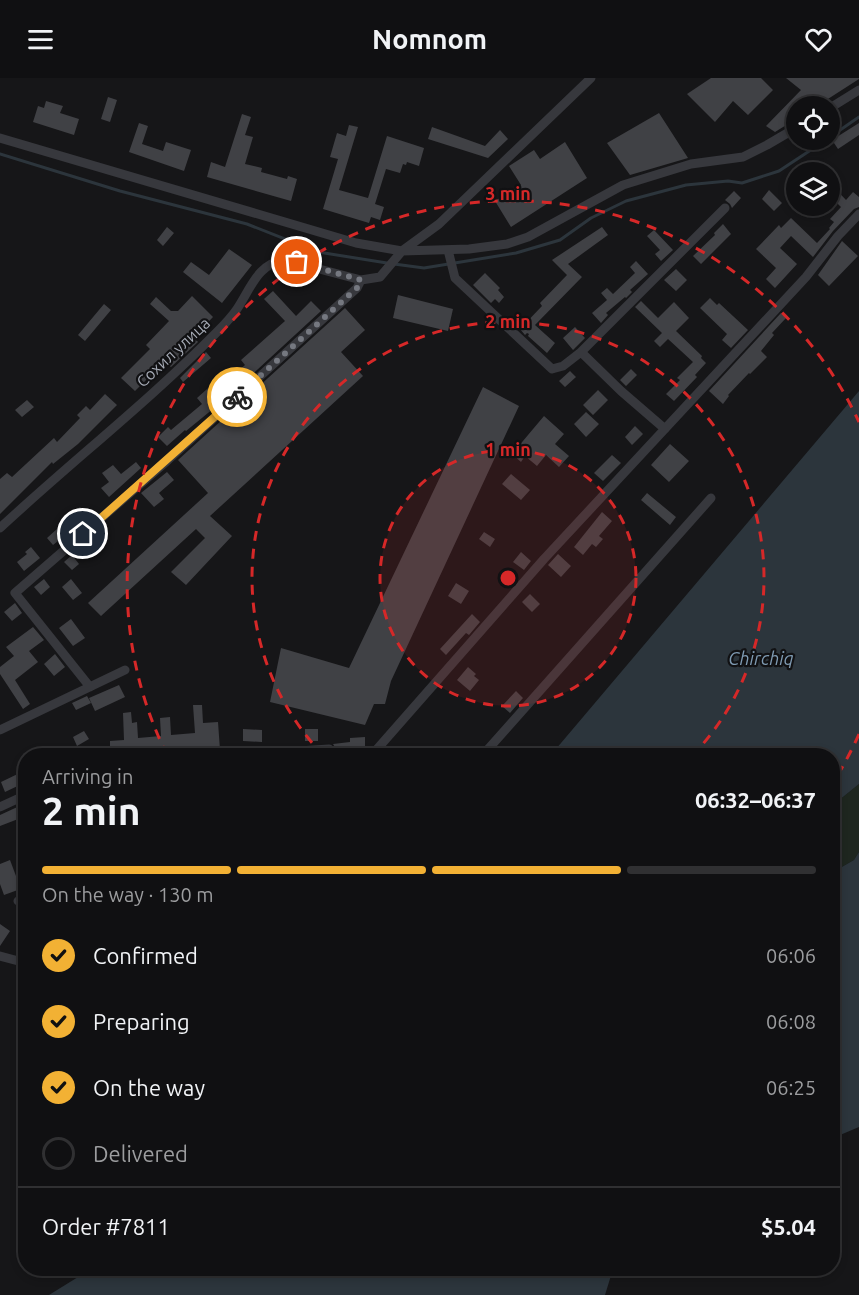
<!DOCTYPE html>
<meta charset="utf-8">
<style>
:root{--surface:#101012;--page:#19191b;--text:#f1f3f6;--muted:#9c9d9f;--line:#303032;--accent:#f2b134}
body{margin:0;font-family:Ubuntu,sans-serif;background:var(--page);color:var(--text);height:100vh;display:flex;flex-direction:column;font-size:22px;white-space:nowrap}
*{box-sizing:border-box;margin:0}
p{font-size:20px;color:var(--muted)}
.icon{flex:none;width:33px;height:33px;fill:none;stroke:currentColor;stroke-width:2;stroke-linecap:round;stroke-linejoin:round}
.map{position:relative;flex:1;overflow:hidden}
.sheet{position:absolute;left:18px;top:670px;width:822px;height:528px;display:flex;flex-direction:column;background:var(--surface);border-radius:24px;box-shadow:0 3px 9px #0003,0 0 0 2px var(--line)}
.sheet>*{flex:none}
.controls{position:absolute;left:786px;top:18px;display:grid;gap:12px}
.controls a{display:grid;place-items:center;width:54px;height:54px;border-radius:50%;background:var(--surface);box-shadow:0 3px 9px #0003,0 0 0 2px var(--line);font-size:30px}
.pin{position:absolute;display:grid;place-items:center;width:51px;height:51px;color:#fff;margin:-26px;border:3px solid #fff;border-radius:50%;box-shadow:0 2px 6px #0007}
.courier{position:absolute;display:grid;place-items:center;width:60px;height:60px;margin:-30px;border:4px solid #f2b134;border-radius:50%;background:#fff;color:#222;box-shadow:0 2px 8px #0007}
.overview em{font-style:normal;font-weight:600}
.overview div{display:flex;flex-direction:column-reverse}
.overview{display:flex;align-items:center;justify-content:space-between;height:102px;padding:0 24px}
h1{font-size:39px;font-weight:600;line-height:45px}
.bar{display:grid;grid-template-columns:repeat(4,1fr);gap:9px 6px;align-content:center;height:72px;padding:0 24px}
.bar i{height:8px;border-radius:4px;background:var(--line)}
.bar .selected{background:var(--accent)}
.bar p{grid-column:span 4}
.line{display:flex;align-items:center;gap:15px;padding:0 24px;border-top:2px solid var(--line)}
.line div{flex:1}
ol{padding:0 24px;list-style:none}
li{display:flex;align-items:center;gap:18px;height:66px}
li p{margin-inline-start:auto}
li .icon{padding:6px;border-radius:50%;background:var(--accent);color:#111;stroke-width:4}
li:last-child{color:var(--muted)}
li i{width:33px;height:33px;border:3px solid var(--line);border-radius:50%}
header{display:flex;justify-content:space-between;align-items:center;height:78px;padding:0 24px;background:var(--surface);font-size:27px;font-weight:600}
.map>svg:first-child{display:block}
</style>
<header><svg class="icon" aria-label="menu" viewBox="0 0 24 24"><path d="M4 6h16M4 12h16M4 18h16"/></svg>Nomnom<svg class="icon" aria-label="heart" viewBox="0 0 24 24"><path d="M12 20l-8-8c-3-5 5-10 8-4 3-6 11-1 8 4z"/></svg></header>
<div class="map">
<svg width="859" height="1217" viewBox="0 0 859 1217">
<rect width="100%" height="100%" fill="#161618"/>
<!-- green -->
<path fill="#1e261f" d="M859,706V774L854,782L833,794V727Z"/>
<!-- water -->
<path fill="#2c353c" d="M859,313V706L833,727L832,678H550Z
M859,774V1049L833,1060V794L854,782Z
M91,1191H613L605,1217H49Z"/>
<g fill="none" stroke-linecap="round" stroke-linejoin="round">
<!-- stream -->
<path stroke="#2c353c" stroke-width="3" d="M830,59L859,39
M0,76L120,113L247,146L318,174L387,185
M394,186L424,190L516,175L560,162L591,140L626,123L686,107L728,103L742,105L779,93L826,62"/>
</g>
<!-- building -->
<path fill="#404145" d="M711,0H761L773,12L748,37L733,23L715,44L687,16Z
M786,0H859V1L817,28H796V41L775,54L766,48L801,12Z
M108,19L117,22L110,44L101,41Z
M46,23L63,28L60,35L79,41L74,57L33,44L38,28L44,30Z
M659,35L688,80L630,97L607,65Z
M242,36L251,39L245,57L253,59L245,86L262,90L261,94L287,101L288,98L297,101L291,123L207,99L211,84L225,89Z
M139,45L148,48L142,66L163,73L166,64L191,72L184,93L129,74Z
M859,45V57L838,71L832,62Z
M349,47L358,49L339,112L368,120L387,58L424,70L419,88L407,84L406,87L403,86L400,95L386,91L375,126L384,129L380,142L371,139L369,145L323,131L338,81L330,79L337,55L346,58Z
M432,49L485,68L500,52L508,61L488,80L428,61Z
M565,64L587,100L511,149L495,123L521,107L509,88L534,72L540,81Z
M830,105L846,122L853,114L859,119V129L854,131L833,153L813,179L791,158L780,170L797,186L775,210L766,201L776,190L756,171L779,147L781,150L791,140L817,165L830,151L829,150L834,144L830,141L841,129L830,118Z
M769,112L782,125L774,133L762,121Z
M734,113L741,120L732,130L730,126L725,122Z
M723,146L731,156L701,186L693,178L715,157L714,155Z
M167,149L174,155L163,168L157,162Z
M602,149L608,157L568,186L582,199L535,247L555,265L547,275L528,258L529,256L527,255L525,257L520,251L542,228L540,225L567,197L552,182Z
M654,152L673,172L661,183L655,176L660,172L647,158Z
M842,163L858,178L829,208L818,197Z
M229,171L252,187L222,225L183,194L191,184L209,197Z
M636,183L648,196L630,212L632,214L626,220L625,219L606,235L608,237L601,245L592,235L607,222L601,215L607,210L613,216L635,195L630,189Z
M676,191L687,202L676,213L664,202Z
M485,195L500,210L498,212L504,219L499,225L495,221L491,225L473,207Z
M273,213L296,238L311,223L321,233L230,317L186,353L185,352L167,368L158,359L168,349L171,352L202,326L197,320L225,295L229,301L245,287L241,282L285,243L264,221Z
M398,217L453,231L448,253L393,240Z
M192,218L213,239L194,259L198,264L185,276L171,289L164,284L135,313L121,300L150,271L146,267L169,243L150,226L156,219L171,233H178Z
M710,220L717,227L719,225L748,252L731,270L722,262L727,256L700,230Z
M641,223L658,240L674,224L689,240L676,253L702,278L701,280L706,285L695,297L697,299L674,323L666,316L680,302L677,300L693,284L668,261L660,269L654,263L662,255L635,229Z
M104,226L111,232L85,263L78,257Z
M345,230L365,252L341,274L363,298L210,438L232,458L186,507L171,494L205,460L196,451L101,538L88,525L208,415L178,382Z
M781,235L786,240L772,255L774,257L761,273L767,279L750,296L749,295L728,317L729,318L723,326L709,313Z
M575,249L585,260L573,272L563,260Z
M206,274L211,280L183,304L180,300Z
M631,291L637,297L626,308L620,302Z
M570,293L576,299L565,309L559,303Z
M483,309L519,328L391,603L385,626H374L365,647L270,624L281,570L349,590Z
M598,312L608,322L593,337L583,327Z
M105,316L117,327L78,366L53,386L52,384L0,436V401L7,395L12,399L54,360L57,364L80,340L77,337L86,328L90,332Z
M27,322L34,329L22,339L15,332Z
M586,334L599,346L586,359L574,346Z
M544,338L564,356L555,366L569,378L559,389L546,377L537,388L525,378L521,384L512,376Z
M635,348L643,356L632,367L625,359Z
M670,366L689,383L669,404L651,387Z
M612,377L621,385L603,403L594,395Z
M136,384L141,390L109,419L101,410L109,404L102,395L113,387L121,396Z
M167,394L174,402L159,415L164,421L154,429L141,415Z
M511,396L530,412L521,422L502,406Z
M647,415L676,439L670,447L641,422Z
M80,429L88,438L78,446L71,437Z
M602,434L612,443L599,458L603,461L596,469L592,466L583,477L574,469Z
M57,451L63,459L53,467L47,460Z
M484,454L495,461L490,469L479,461Z
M92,457L100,466L92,473L84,464Z
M31,469L40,480L24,493L17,484L27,476L25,474Z
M521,474L531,483L524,492L513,484Z
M558,476L571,488L561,499L548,487Z
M72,477L79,486L72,492L64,484Z
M44,501L50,509L41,517L34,509Z
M71,501L82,515L73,522L62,509Z
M456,505L469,513L461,526L448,518Z
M530,516L540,526L532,534L522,524Z
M15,525L22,535L12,543L4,534Z
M472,536L480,544L469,557L466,555L446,577L440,571Z
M71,541L85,560L73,568L59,550Z
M33,549L44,562L29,573L38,584L15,602L30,626L23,631L0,596V589L14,578L6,569Z
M55,576L65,589L54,598L44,586Z
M468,589L476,596L474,598L479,602L470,613L457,602Z
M119,607L125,619L95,633L89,620Z
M516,613L523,620L510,635L502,628Z
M87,618L91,625L76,632L72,625Z
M193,627H202L203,645L218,644L220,672L197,674L196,668L172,670V673L162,674V671L139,673V675H110V663L124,662L123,635L131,634L132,645L137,644L138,660L161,658L160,640L170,639L171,657L195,655Z
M243,651L262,652V664L243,663Z
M305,651H318V663H305Z
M84,653L89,661L77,668L73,659Z
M365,659V675L332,677L336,671L333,666L350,664V660Z
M26,692V704L5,714L1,704Z
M26,725V738L0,748V737Z
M10,782L16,798L23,795L26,809L4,817L0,806V786Z
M0,846L10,853L0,868Z"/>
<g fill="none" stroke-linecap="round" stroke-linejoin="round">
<!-- minor -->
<path stroke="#37383d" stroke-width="9" d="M830,30L859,12
M0,60L356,165L402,173L469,171L507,166L528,159L623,107L691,86L743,79L767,67L796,50
M448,172L455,200L552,291L563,288L581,274L621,313L665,351
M581,274L725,130
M0,450C71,384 148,324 216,255C224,247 231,240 237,231C251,210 258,185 285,182L361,202L380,199L402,173L439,146L591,0
M90,609L15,515L168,382L357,210L361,202
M0,652L125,592
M224,678L329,671
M371,678L544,481L806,199L838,158L859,136
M482,678L711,420
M0,729L26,717
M18,823L26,820
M0,878L26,885"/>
</g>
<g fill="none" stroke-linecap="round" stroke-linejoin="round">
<!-- done -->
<path stroke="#757880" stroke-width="6" stroke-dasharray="0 10.8" d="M237,319L357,210L361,202L297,184"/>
<!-- route -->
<path stroke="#f2b134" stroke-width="8" d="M83,456L237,319"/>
</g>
<!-- distance rings -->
<circle cx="508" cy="500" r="128" fill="#d62828" fill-opacity=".12"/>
<g fill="none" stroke="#d62828" stroke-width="3" stroke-dasharray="10 8">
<circle cx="508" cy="500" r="128"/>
<path d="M324 678A256 256 0 1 1 692 678"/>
<path d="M859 656A384 384 0 0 1 834 703M167 677A384 384 0 1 1 859 344"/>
</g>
<g text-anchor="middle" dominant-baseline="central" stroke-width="4.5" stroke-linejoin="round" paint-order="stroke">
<!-- street labels -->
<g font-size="16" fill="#a8adb8" stroke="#111113">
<text transform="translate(173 274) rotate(-43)">Сохил улица</text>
</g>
<!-- water labels -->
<g font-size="18" font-style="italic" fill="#7f9bb3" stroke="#111113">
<text x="761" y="580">Chirchiq</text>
</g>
</g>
<circle cx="508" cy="500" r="9" fill="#d62828" stroke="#111113" stroke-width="3"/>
<g font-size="18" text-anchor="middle" font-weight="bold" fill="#d62828" stroke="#111113" stroke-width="4.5" stroke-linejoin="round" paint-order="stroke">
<text x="508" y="122">3 min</text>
<text x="508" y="250">2 min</text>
<text x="508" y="378">1 min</text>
</g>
</svg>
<div class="controls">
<a><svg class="icon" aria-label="locate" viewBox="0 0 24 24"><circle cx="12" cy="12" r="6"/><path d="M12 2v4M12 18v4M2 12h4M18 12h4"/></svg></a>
<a><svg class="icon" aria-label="layers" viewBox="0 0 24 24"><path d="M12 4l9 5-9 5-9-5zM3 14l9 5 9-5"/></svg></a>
</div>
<div class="pin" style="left:297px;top:184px;background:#ea580c"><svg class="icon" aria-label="bag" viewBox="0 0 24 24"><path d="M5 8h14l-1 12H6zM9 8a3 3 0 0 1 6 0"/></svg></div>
<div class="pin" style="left:83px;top:456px;background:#1f2937"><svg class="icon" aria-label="home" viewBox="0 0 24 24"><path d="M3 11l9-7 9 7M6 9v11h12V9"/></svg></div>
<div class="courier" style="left:237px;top:319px"><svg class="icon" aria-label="bike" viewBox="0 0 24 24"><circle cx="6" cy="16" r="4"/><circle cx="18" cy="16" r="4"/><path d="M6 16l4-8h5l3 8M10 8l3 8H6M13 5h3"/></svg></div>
<section class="sheet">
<div class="overview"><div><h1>2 min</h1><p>Arriving in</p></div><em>06:32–06:37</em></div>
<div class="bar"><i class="selected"></i><i class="selected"></i><i class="selected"></i><i></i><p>On the way · 130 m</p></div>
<ol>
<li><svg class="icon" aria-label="check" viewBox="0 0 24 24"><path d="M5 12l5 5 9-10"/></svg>Confirmed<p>06:06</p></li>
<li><svg class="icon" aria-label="check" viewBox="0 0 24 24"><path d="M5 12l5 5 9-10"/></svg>Preparing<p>06:08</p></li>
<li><svg class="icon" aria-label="check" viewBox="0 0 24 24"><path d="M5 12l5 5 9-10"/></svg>On the way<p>06:25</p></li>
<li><i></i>Delivered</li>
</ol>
<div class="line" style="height:78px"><div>Order #7811</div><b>$5.04</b></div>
</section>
</div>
